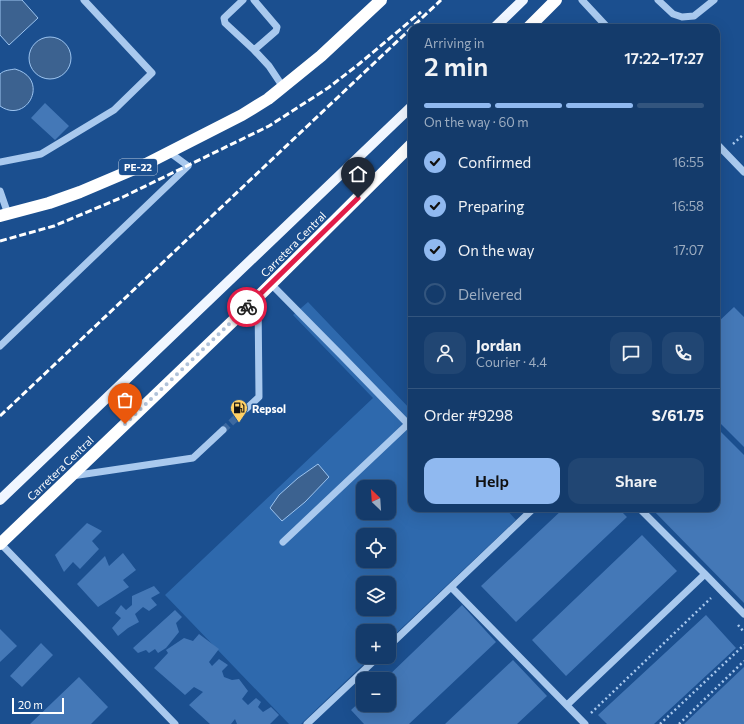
<!DOCTYPE html>
<meta charset="utf-8">
<style>
:root{--surface:#143b6b;--page:#214673;--text:#f1f3f6;--muted:#9dadc1;--line:#33557e;--accent:#90b9f0}
body{margin:0;font-family:Commissioner,sans-serif;background:var(--page);color:var(--text);height:100vh;display:flex;flex-direction:column;font-size:15px;white-space:nowrap}
*{box-sizing:border-box;margin:0}
p{font-size:13px;color:var(--muted)}
.icon{flex:none;width:22px;height:22px;fill:none;stroke:currentColor;stroke-width:2;stroke-linecap:round;stroke-linejoin:round}
.map{position:relative;flex:1;overflow:hidden}
.drawer{position:absolute;left:408px;top:24px;width:312px;height:488px;display:flex;flex-direction:column;background:var(--surface);border-radius:12px;box-shadow:0 4px 16px #0002,0 0 0 1px var(--line)}
.drawer>*{flex:none}
.needle{width:26px;rotate:335deg}
.fabs{position:absolute;left:356px;top:480px;display:grid;gap:8px}
.fabs a{display:grid;place-items:center;width:40px;height:40px;border-radius:8px;background:var(--surface);box-shadow:0 4px 16px #0002,0 0 0 1px var(--line);font-size:20px}
.scale{position:absolute;left:12px;bottom:10px;width:52px;box-sizing:border-box;padding-left:4px;border:2px solid #fff;border-top:0;font-size:11px;line-height:14px;white-space:nowrap;color:#fff;-webkit-text-stroke:3px #1b4f8f;paint-order:stroke}
.pin{position:absolute;display:grid;place-items:center;width:34px;height:34px;color:#fff;margin:-41px -17px;border-radius:50% 50% 50% 0;rotate:-45deg;box-shadow:0 0 4px #0007}
.pin .icon{rotate:45deg}
.courier{position:absolute;display:grid;place-items:center;width:40px;height:40px;margin:-20px;border:3px solid #e11d48;border-radius:50%;background:#fff;color:#222;box-shadow:0 1px 5px #0007}
.overview em{font-style:normal;font-weight:600}
.overview div{display:flex;flex-direction:column-reverse}
.overview{display:flex;align-items:center;justify-content:space-between;height:68px;padding:0 16px}
h1{font-size:26px;font-weight:600;line-height:30px}
.bar{display:grid;grid-template-columns:repeat(4,1fr);gap:6px 4px;align-content:center;height:48px;padding:0 16px}
.bar i{height:5px;border-radius:3px;background:var(--line)}
.bar .selected{background:var(--accent)}
.bar p{grid-column:span 4}
.line{display:flex;align-items:center;gap:10px;padding:0 16px;border-top:1px solid var(--line)}
.line div{flex:1}
.round{display:grid;place-items:center;flex:none;width:42px;height:42px;border-radius:12px;background:var(--page)}
ol{padding:0 16px;list-style:none}
li{display:flex;align-items:center;gap:12px;height:44px}
li p{margin-inline-start:auto}
li .icon{padding:4px;border-radius:50%;background:var(--accent);color:#111;stroke-width:4}
li:last-child{color:var(--muted)}
li i{width:22px;height:22px;border:2px solid var(--line);border-radius:50%}
.button{display:flex;gap:8px;margin-top:auto;padding:8px 16px}
.button a{flex:1;height:46px;border-radius:12px;background:var(--accent);color:#111;font-size:16px;font-weight:600;line-height:46px;text-align:center}
.button a+a{background:var(--page);color:var(--text)}
.map>svg:first-child{display:block}
</style>
<div class="map">
<svg width="744" height="724" viewBox="0 0 744 724">
<rect width="100%" height="100%" fill="#1b4f8f"/>
<!-- green -->
<path fill="#2e69ad" fill-rule="evenodd" d="M308,302L412,411V508H505L516,520L389,640V631H363V657H371L301,724H289L165,595L373,398L293,315ZM363,487H389V513H363ZM363,535H389V561H363ZM363,583H389V609H363Z"/>
<!-- water -->
<path fill="#3c6290" stroke="#9cc4f0" d="M0,0H22L38,18L9,45L0,35Z
M29 58a21 21 0 1 1 42 0a21 21 0 1 1-42 0Z
M15,69C51,79 27,125 0,106V74C4,70 10,70 15,69Z
M318,464L329,477L305,502L282,521L270,508L279,495L298,478Z"/>
<!-- building -->
<path fill="#4478b7" d="M45,103L69,126L55,140L31,118Z
M734,307L744,317V447L716,419V324Z
M716,427L744,455V603L651,508H716Z
M564,508H618L627,517L516,622L481,586Z
M87,523L102,531L92,541L99,549L80,569L73,562L64,572L55,555Z
M642,535L677,571L566,676L532,640Z
M123,553L136,570L123,580L129,587L98,607L77,584L105,556L109,566Z
M154,586L160,593L151,598L157,605L149,611L143,607L135,614L139,622L128,628L118,636L112,628L121,618L115,613L121,605L126,610L132,605V596Z
M462,605L496,642L409,724H364L351,710L363,699V705H389V679H385Z
M175,610L182,617L176,623L179,632L166,648L158,653L155,649L149,653L146,650L138,653L133,648Z
M706,615L736,648L654,724H607L598,715Z
M0,629L17,646L0,662Z
M199,634L219,649L209,662L212,666L219,659L228,665L222,671L224,677L232,680L239,679L248,691L242,699L248,705L256,698L261,702L258,707L263,712L271,707L279,715L270,724H237L235,719L231,724H210L189,705L203,692L194,687L185,695L154,668L168,653L166,650L184,638L193,641Z
M41,643L53,655L22,687L10,676Z
M513,660L547,696L517,724H445Z
M744,667V724H684Z
M79,677L108,707L91,724H30Z"/>
<g fill="none" stroke-linecap="round" stroke-linejoin="round">
<!-- minor-tunnel -->
<path stroke="#3d69a0" stroke-width="7" stroke-dasharray="7 3.5" stroke-linecap="butt" d="M223,430L246,409"/>
<!-- path -->
<path stroke="#a9c9ee" stroke-width="2.5" stroke-dasharray="2 3" stroke-linecap="butt" d="M733,144L744,134
M738,625L744,632
M591,713L711,598
M660,724L744,645
M679,724L744,661"/>
<!-- minor -->
<path stroke="#a9c9ee" stroke-width="7" d="M243,0L224,18L225,23L254,50L269,66L283,87
M582,0L608,28
M658,0L673,14L682,17L694,16L714,0
M254,50L276,31L277,27L254,0
M716,143L744,172
M0,162L41,154L114,110L152,73L84,0
M0,191L8,214
M271,284L343,357L408,424L283,542
M0,346L188,166L169,152
M246,409L259,397L258,297
M72,476L193,458L223,430
M639,508L705,574L744,614
M0,543L175,724
M451,587L585,724
M389,646L534,508
M567,705L705,574
M307,724L378,657"/>
<!-- major -->
<path stroke="#f0f6ff" stroke-width="10" d="M494,28L523,0
M0,500L412,106"/>
<!-- highway -->
<path stroke="#fff" stroke-width="12" d="M528,28L556,0
M0,216L49,203L80,192L146,164L242,115L268,99L321,56L381,0
M0,544L258,297L412,144"/>
<!-- rail -->
<path stroke="#fff" stroke-width="3" stroke-dasharray="7 3" stroke-linecap="butt" d="M0,241L54,226L123,197L269,126L328,88L359,64L421,12
M0,416L441,0"/>
</g>
<g fill="none" stroke-linecap="round" stroke-linejoin="round">
<!-- done -->
<path stroke="#afc1d8" stroke-width="4" stroke-dasharray="0 7.2" d="M125,424L247,307"/>
<!-- route -->
<path stroke="#e11d48" stroke-width="5" d="M247,307L358,198"/>
</g>
<!-- icons -->
<defs>
<symbol id="fuel-pin" viewBox="-11 -11 22 30"><path d="M0 17L-7.5 6A9.5 9.5 0 1 1 7.5 6Z" fill="#ffd166" stroke="#1b4f8f"/><path d="M-5.5-6h7V0h2V4h1.3V-2.5L3-4.5l.8-.8L6-3V5H2.5V1h-1V6h-7ZM-4.2-4.7v3.2H.2V-4.7Z" fill="#111"/></symbol>
</defs>
<g fill-rule="evenodd">
<use href="#fuel-pin" x="229" y="398" width="20" height="27"/>
</g>
<g text-anchor="middle" dominant-baseline="central" stroke-width="3" stroke-linejoin="round" paint-order="stroke">
<!-- shield labels -->
<rect fill="#1b4f8f" stroke="#bbcadd" stroke-width="1" x="119" y="159" width="38" height="16" rx="3"/>
<g font-size="10" font-weight="bold" fill="#fff">
<text x="138" y="167">PE-22</text>
</g>
<!-- street labels -->
<g font-size="11" fill="#fff" stroke="#1b4f8f">
<text transform="translate(293 244) rotate(-45)">Carretera Central</text>
<text transform="translate(60 468) rotate(-44)">Carretera Central</text>
</g>
<!-- poi labels -->
<g font-size="11" font-weight="bold" fill="#fff" stroke="#1b4f8f" text-anchor="start">
<text x="252" y="408">Repsol</text>
</g>
</g>
</svg>
<div class="fabs">
<a><svg class="needle" viewBox="-14 -14 28 28"><path d="M0-13l5 13h-10z" fill="#e53935"/><path d="M0 13l5-13h-10z" fill="#9dadc1"/></svg></a>
<a><svg class="icon" aria-label="locate" viewBox="0 0 24 24"><circle cx="12" cy="12" r="6"/><path d="M12 2v4M12 18v4M2 12h4M18 12h4"/></svg></a>
<a><svg class="icon" aria-label="layers" viewBox="0 0 24 24"><path d="M12 4l9 5-9 5-9-5zM3 14l9 5 9-5"/></svg></a>
<a>+</a>
<a>−</a>
</div>
<div class="scale">20 m</div>
<div class="pin" style="left:125px;top:424px;background:#ea580c"><svg class="icon" aria-label="bag" viewBox="0 0 24 24"><path d="M5 8h14l-1 12H6zM9 8a3 3 0 0 1 6 0"/></svg></div>
<div class="pin" style="left:358px;top:198px;background:#1f2937"><svg class="icon" aria-label="home" viewBox="0 0 24 24"><path d="M3 11l9-7 9 7M6 9v11h12V9"/></svg></div>
<div class="courier" style="left:247px;top:307px"><svg class="icon" aria-label="bike" viewBox="0 0 24 24"><circle cx="6" cy="16" r="4"/><circle cx="18" cy="16" r="4"/><path d="M6 16l4-8h5l3 8M10 8l3 8H6M13 5h3"/></svg></div>
<section class="drawer">
<div class="overview"><div><h1>2 min</h1><p>Arriving in</p></div><em>17:22–17:27</em></div>
<div class="bar"><i class="selected"></i><i class="selected"></i><i class="selected"></i><i></i><p>On the way · 60 m</p></div>
<ol>
<li><svg class="icon" aria-label="check" viewBox="0 0 24 24"><path d="M5 12l5 5 9-10"/></svg>Confirmed<p>16:55</p></li>
<li><svg class="icon" aria-label="check" viewBox="0 0 24 24"><path d="M5 12l5 5 9-10"/></svg>Preparing<p>16:58</p></li>
<li><svg class="icon" aria-label="check" viewBox="0 0 24 24"><path d="M5 12l5 5 9-10"/></svg>On the way<p>17:07</p></li>
<li><i></i>Delivered</li>
</ol>
<div class="line" style="height:72px"><a class="round"><svg class="icon" aria-label="person" viewBox="0 0 24 24"><circle cx="12" cy="8" r="4"/><path d="M4 21q1-7 8-7t8 7"/></svg></a><div><b>Jordan</b><p>Courier · 4.4</p></div><a class="round"><svg class="icon" aria-label="chat" viewBox="0 0 24 24"><path d="M4 5h16v11H9l-5 4z"/></svg></a><a class="round"><svg class="icon" aria-label="phone" viewBox="0 0 24 24"><path d="M5 4h4l2 5-3 2q2 4 5 5l2-3 5 2v4C11 20 4 13 5 4z"/></svg></a></div>
<div class="line" style="height:52px"><div>Order #9298</div><b>S/61.75</b></div>
<div class="button"><a>Help</a><a>Share</a></div>
</section>
</div>
